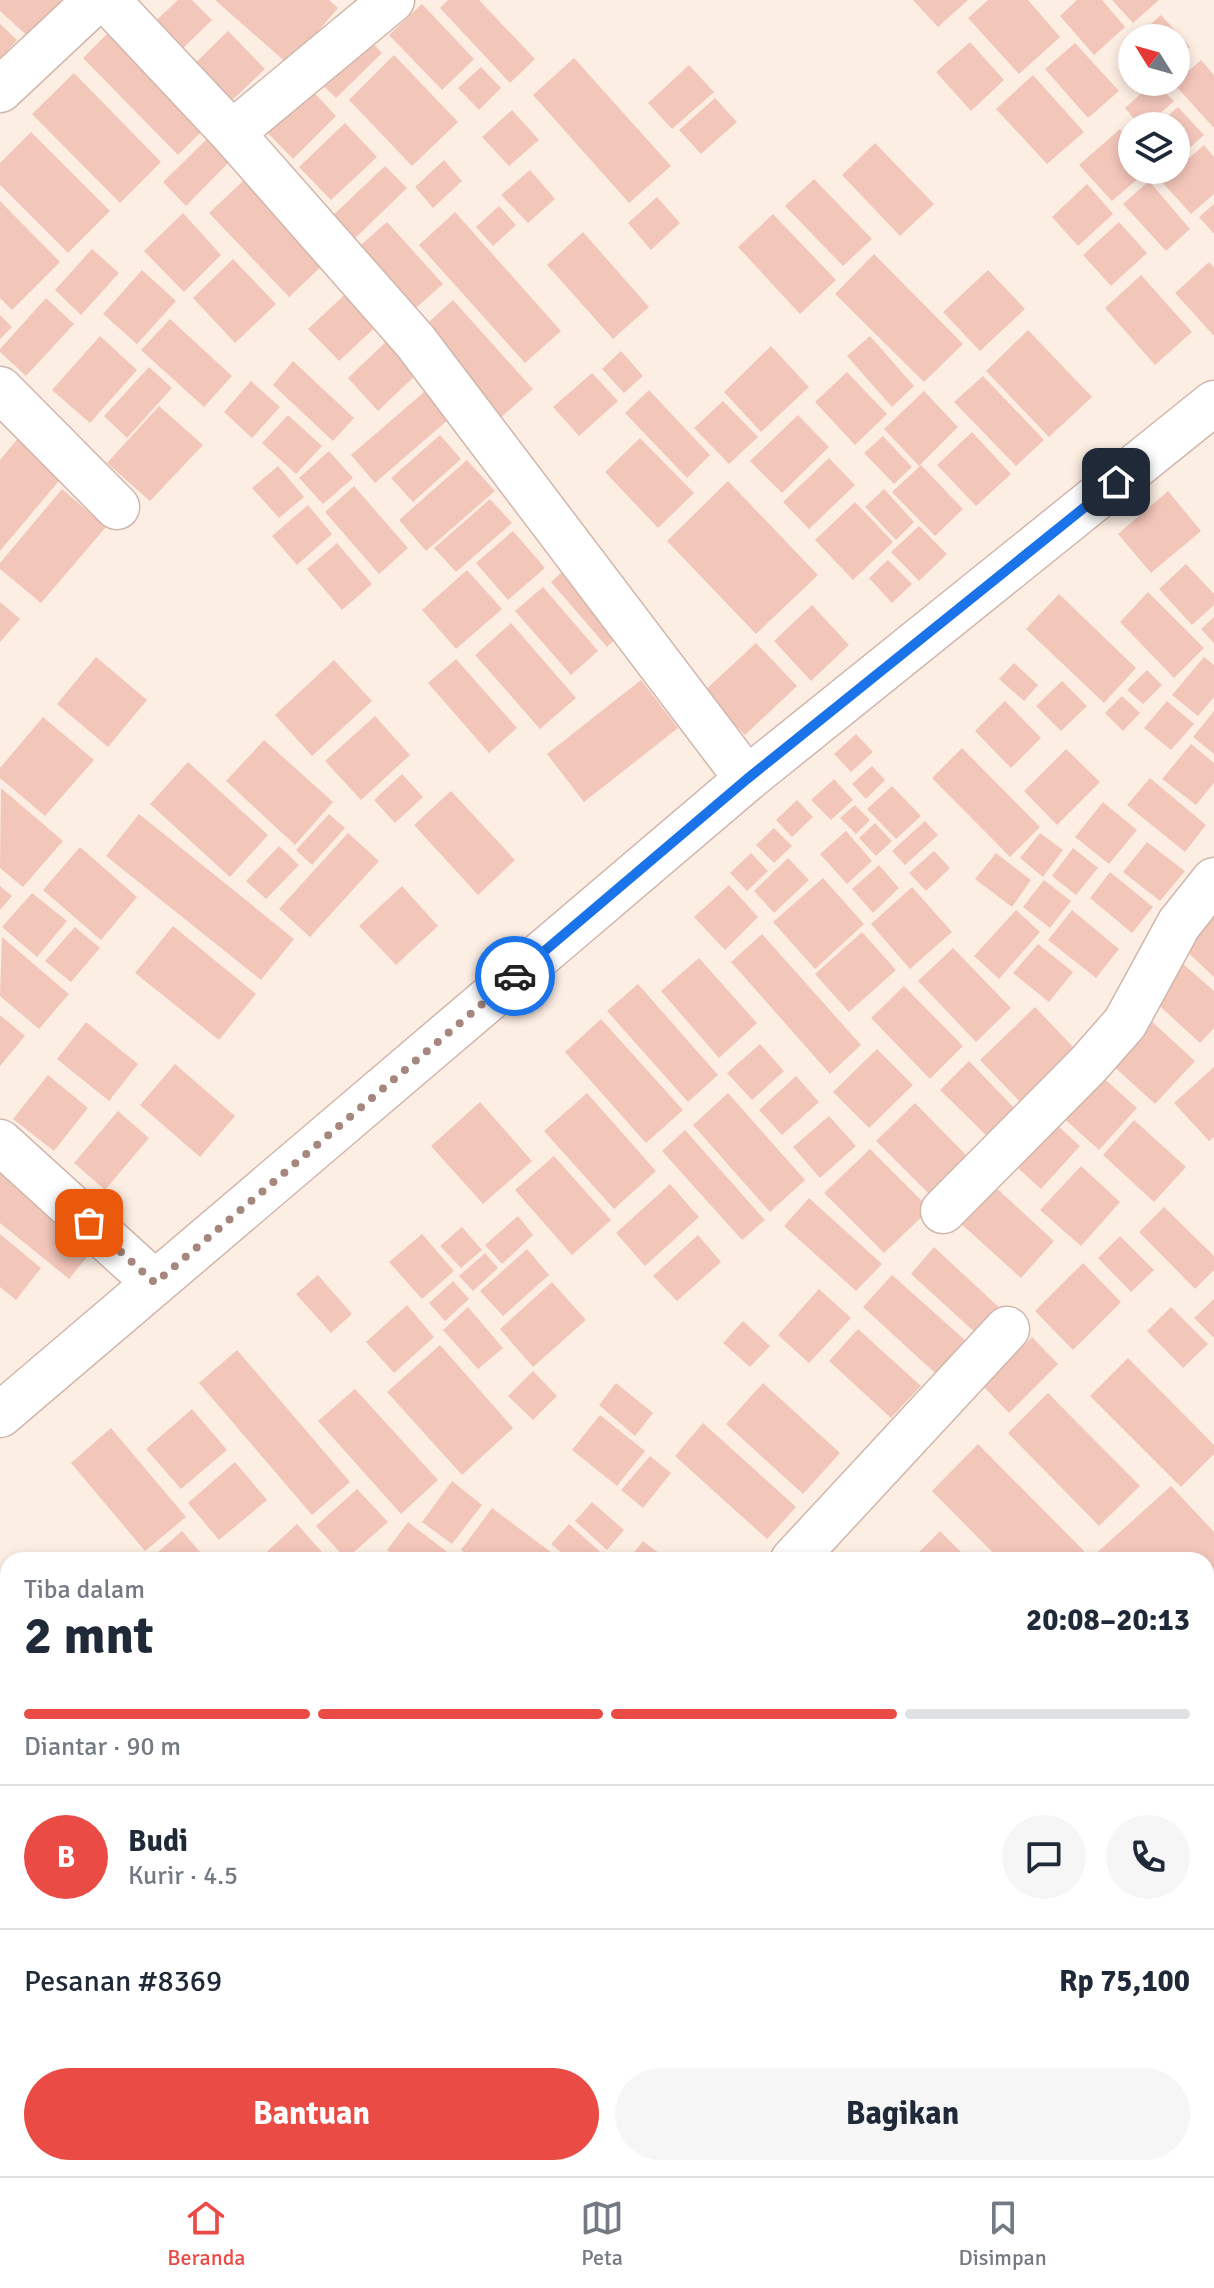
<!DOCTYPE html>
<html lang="id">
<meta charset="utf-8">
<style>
:root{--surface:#fff;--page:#f6f6f7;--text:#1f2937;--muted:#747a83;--line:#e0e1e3;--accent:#ea4c45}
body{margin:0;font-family:Signika,sans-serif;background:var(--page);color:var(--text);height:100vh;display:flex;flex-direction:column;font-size:30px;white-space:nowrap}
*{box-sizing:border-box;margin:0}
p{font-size:26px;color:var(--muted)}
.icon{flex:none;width:44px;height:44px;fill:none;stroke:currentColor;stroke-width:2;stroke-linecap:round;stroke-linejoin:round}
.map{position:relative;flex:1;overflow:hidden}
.panel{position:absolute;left:0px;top:1552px;width:1214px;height:624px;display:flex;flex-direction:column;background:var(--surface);border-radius:24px 24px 0 0;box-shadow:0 4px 12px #0003}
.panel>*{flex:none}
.needle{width:52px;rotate:307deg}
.tools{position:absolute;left:1118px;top:24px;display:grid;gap:16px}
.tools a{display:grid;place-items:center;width:72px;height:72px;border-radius:50%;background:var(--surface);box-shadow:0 4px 12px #0003;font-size:40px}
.pin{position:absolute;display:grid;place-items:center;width:68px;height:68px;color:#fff;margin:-34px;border-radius:16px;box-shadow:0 4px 12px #0006}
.courier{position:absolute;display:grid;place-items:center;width:80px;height:80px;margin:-40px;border:6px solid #1a73e8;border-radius:50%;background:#fff;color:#222;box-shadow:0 2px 10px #0007}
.overview em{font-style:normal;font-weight:700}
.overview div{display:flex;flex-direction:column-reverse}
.overview{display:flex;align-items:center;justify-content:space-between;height:136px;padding:0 24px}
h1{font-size:52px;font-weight:700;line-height:60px}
.bar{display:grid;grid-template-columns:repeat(4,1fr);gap:12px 8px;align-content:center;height:96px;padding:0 24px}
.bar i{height:10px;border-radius:6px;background:var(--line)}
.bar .selected{background:var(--accent)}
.bar p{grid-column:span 4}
.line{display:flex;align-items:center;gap:20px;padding:0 24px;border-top:2px solid var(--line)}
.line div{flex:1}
.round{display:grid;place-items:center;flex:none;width:84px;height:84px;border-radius:42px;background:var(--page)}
.button{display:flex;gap:16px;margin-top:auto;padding:16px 24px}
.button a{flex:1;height:92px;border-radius:48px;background:var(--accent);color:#fff;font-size:32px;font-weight:700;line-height:92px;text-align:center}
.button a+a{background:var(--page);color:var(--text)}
.dock{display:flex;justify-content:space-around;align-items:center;height:112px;border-top:2px solid var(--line);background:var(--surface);font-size:22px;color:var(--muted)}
.dock a{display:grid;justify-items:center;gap:4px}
.dock .selected{color:var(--accent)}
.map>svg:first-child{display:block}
</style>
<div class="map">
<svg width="1214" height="2176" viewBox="0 0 1214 2176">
<rect width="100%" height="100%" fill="#fdeee3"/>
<!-- building -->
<path fill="#f3c6ba" d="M0,0H60L64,4L32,40L0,11Z
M178,0H192L212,20L177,54L150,26Z
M215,0H329L338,8L289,65Z
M448,0H479L535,59L510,83L440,8Z
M913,0H968L938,27Z
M988,0H1028L1060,37L1019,74L968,18Z
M1077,0H1102L1125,27L1094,55L1060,16Z
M1112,0H1159L1133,23Z
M422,4L474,59L442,90L389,35Z
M1161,15L1190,47L1176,59V38H1135Z
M118,23L213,120L178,155L83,58Z
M0,24L17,40L0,59Z
M359,29L382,53L336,98L312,75Z
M228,31L265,69L224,108L188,70Z
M1132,41V67L1119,52Z
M970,42L1004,80L971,111L936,72Z
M1075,43L1119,91L1088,118L1045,69Z
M394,55L458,122L412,166L349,100Z
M574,58L671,166L629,203L533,95Z
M1201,60L1214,75V128L1174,84Z
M689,65L714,92L672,129L648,103Z
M481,67L501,88L479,110L458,88Z
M74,73L161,162L120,203L32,114Z
M1033,75L1084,132L1047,164L996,109Z
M304,82L336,116L293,159L260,125Z
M1154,82L1174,101L1146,126H1140L1125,108Z
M715,98L737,122L701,154L679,130Z
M1178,107L1204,135L1176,160V126H1156Z
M512,110L539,140L509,166L482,137Z
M345,123L377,157L331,200L299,167Z
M1120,129L1132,142V170H1148L1112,201L1079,165Z
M31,132L110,211L68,253L0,185V163Z
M208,138L231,160L186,206L163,182Z
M875,143L934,204L900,236L842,175Z
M1204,145L1214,157V194L1191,214L1162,182Z
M444,160L462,181L433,208L415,187Z
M385,166L407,188L347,246L325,223Z
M530,170L555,199L528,223L501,195Z
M814,179L872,239L843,266L785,206Z
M244,180L324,264L289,297L209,213Z
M1149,181L1190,229L1166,251L1123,204Z
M1087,184L1113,214L1078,246L1052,217Z
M657,197L680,223L651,250L628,223Z
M0,201L60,262L12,310L0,298Z
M1214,204V234L1199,217Z
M499,206L516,225L493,246L476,227Z
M455,212L561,331L525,363L419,245Z
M183,213L221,255L184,292L144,251Z
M773,214L836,280L800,314L738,247Z
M387,222L443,284L409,314L354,251Z
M1119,222L1147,253L1111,286L1083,255Z
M583,232L649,307L613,339L547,265Z
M92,249L119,273L81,315L55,290Z
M874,254L963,344L924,382L835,294Z
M233,259L276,304L235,343L193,298Z
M1209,262L1214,267V336L1175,293Z
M142,270L176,301L137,344L103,314Z
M988,270L1025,309L980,351L943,312Z
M1141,275L1192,332L1155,365L1105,308Z
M353,287L384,319L339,361L308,329Z
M46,298L74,324L26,376L0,352V349Z
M453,300L533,389L498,420L419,331Z
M0,315L12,327L0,339Z
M170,319L232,376L204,407L141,350Z
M1028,330L1092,397L1049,437L986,371Z
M100,336L137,370L90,423L52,390Z
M392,336L423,368L378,411L348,378Z
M870,336L914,386L892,407L847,356Z
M771,346L809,387L761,432L724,392Z
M621,351L643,376L624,393L602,369Z
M293,361L354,418L333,441L273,385Z
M149,367L172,388L127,438L104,416Z
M847,372L887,414L855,445L815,402Z
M592,373L618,401L579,436L553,407Z
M983,376L1044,440L1016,466L954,402Z
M251,381L280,407L252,438L224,412Z
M649,390L710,455L687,478L625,413Z
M924,391L958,427L919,466L884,429Z
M424,392L449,419L375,483L351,455Z
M723,401L758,437L729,464L694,428Z
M159,406L203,445L150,501L107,463Z
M288,415L322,446L296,474L262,443Z
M798,415L829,447L782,493L750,461Z
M972,432L1011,474L976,506L937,465Z
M440,435L461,459L413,502L391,478Z
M883,436L912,467L894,484L864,453Z
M19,437L63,476L0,551V460Z
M640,438L694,493L658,528L605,472Z
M329,451L353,478L323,504L299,478Z
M829,458L855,485L809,529L783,502Z
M467,460L495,491L426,551L399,520Z
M921,465L963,509L935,536L892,492Z
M278,466L304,497L279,518L252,488Z
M728,481L818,575L756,634L667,541Z
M354,486L408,548L379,574L325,512Z
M62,489L106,527L41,603L0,569V563Z
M884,489L914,522L896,540L865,507Z
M1168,491L1201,531L1151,573L1118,534Z
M490,499L512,523L456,572L434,548Z
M855,502L893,542L853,580L815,540Z
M308,505L332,534L297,565L272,536Z
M919,526L947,554L919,581L891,552Z
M513,531L545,568L508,600L476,563Z
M337,543L372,584L342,610L307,569Z
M888,560L912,584L892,603L869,578Z
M1186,564L1214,594V605L1192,625L1159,589Z
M566,568L623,632L607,647L551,582Z
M467,570L502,609L456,649L422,610Z
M543,587L598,651L571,675L515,611Z
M1148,592L1204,648L1174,678L1120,622Z
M1059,594L1136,668L1104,703L1026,629Z
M0,602L20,619L0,642Z
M812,605L849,645L811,681L774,641Z
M1214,617V643L1201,629Z
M511,623L576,698L540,729L475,655Z
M756,643L797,686L745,735L703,692Z
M96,657L147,700L108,747L57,704Z
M1204,657L1214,665V697L1198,716L1172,695Z
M456,659L517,728L489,753L428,683Z
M334,660L372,701L312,756L275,715Z
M1014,663L1038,685L1024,701L999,679Z
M1147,670L1162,685L1143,704L1127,690Z
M641,680L678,728L584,802L547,754Z
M1062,681L1087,706L1061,731L1036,706Z
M1122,696L1140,713L1123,731L1105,713Z
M1005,701L1041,738L1011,768L975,731Z
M1167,701L1194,724L1171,750L1144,728Z
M1214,711V754L1193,737Z
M375,716L410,755L361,800L325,761Z
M43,717L94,760L45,816L0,778V768Z
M856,734L873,752L851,772L834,754Z
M264,740L333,802L295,845L226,781Z
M1191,744L1214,763V783L1196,805L1162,779Z
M962,748L1040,827L1010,857L932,778Z
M1066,749L1100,782L1057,825L1024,791Z
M188,762L268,835L230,877L150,804Z
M872,766L885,780L866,799L852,784Z
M402,774L423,797L395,823L374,800Z
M1150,778L1206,825L1185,852L1127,805Z
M834,779L853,800L831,820L811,800Z
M892,786L921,816L896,839L867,809Z
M1,788L63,841L23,887L0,868Z
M451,791L515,860L478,895L414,825Z
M797,800L813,817L792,837L776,820Z
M1103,802L1137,830L1109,864L1075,837Z
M855,805L870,820L856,834L840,818Z
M139,814L294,939L261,980L106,856Z
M329,814L345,828L312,865L296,850Z
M925,821L938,835L905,865L892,851Z
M875,823L892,841L876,856L859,838Z
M774,828L792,846L774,863L756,845Z
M846,831L872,861L847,884L820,854Z
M348,833L379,861L310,937L279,909Z
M1040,833L1063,850L1043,877L1020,858Z
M1147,842L1185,871L1160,901L1123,872Z
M279,846L299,865L266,899L246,881Z
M80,847L137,897L101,940L43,890Z
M1073,848L1098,868L1076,895L1052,876Z
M934,851L950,868L926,891L909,873Z
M751,853L768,871L747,891L730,873Z
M996,853L1031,880L1012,907L975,879Z
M788,858L809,880L774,913L754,891Z
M879,865L899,888L873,913L852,889Z
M1110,872L1153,907L1132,933L1090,898Z
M823,878L864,924L815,969L773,922Z
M1044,880L1071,901L1050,928L1023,907Z
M729,885L758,917L725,950L694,917Z
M0,886L12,896L0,910Z
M402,886L438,926L396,965L359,926Z
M912,887L952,932L910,969L871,924Z
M32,893L67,921L37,957L2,927Z
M1016,910L1040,932L999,979L974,956Z
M1072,910L1119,949L1096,978L1048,940Z
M1214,913V977L1182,947Z
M173,926L256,994L219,1040L135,973Z
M75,927L100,948L71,982L45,961Z
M862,932L896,970L849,1012L815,974Z
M762,934L861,1045L830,1074L731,962Z
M2,937L69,994L39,1029L0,996Z
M1038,944L1073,972L1049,1002L1013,973Z
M953,948L1011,1008L976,1042L918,981Z
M699,958L757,1023L719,1058L661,991Z
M1182,963L1214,991V1028L1200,1043L1151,998Z
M638,984L718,1075L688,1102L607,1011Z
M904,986L963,1046L930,1079L871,1018Z
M1035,1007L1075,1049L1021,1103L980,1060Z
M0,1015L25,1036L0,1066Z
M1148,1018L1195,1061L1155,1104L1109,1062Z
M601,1019L683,1110L646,1143L565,1052Z
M86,1022L138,1064L109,1101L57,1059Z
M760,1044L784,1071L752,1100L727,1073Z
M877,1049L913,1085L869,1128L833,1092Z
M969,1061L1018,1112L990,1139L940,1090Z
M175,1064L235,1116L200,1157L140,1105Z
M1214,1067V1137L1209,1141L1174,1103Z
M1099,1074L1137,1108L1099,1150L1060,1115Z
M48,1075L88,1108L54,1151L13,1119Z
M796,1076L819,1102L782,1135L759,1110Z
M587,1093L656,1171L614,1209L544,1131Z
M728,1093L805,1180L770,1212L693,1125Z
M480,1102L532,1161L483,1204L431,1146Z
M915,1103L969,1158L931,1196L876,1141Z
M118,1111L149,1138L105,1190L74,1163Z
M829,1116L856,1146L820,1178L793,1147Z
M1048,1117L1080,1146L1041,1189L1008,1159Z
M1134,1120L1186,1167L1154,1202L1103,1155Z
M685,1130L765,1220L742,1240L662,1151Z
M0,1146L113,1225L69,1279L0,1223Z
M870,1149L930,1209L884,1253L824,1193Z
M554,1156L611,1220L572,1255L515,1190Z
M1081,1166L1120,1202L1081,1246L1040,1210Z
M670,1184L699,1217L645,1266L616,1233Z
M992,1184L1054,1241L1021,1278L958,1221Z
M809,1198L882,1264L856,1291L784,1226Z
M1164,1207L1214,1256V1270L1195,1289L1139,1232Z
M518,1216L533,1235L502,1264L485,1245Z
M462,1227L482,1250L461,1268L440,1246Z
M0,1234L41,1268L16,1300L0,1287Z
M422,1234L454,1271L422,1299L389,1262Z
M698,1235L721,1262L677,1301L653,1276Z
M1120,1236L1154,1270L1131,1292L1098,1258Z
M934,1247L1003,1311L980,1337L911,1274Z
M527,1249L549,1275L503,1316L480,1291Z
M485,1253L498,1268L473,1291L459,1276Z
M1083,1263L1121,1302L1073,1350L1035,1311Z
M318,1275L352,1314L331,1333L296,1294Z
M892,1275L965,1340L935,1373L863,1307Z
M453,1281L469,1299L445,1321L429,1303Z
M552,1282L586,1320L533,1367L500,1329Z
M819,1289L851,1318L809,1363L778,1335Z
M1214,1299V1338L1194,1318Z
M407,1305L434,1337L394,1373L366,1342Z
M468,1307L503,1348L478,1369L443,1330Z
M1171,1307L1208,1344L1183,1368L1147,1331Z
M743,1321L770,1346L750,1367L723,1343Z
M858,1329L921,1386L891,1418L829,1361Z
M1032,1337L1058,1364L1009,1413L983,1386Z
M440,1345L513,1428L462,1475L387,1392Z
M237,1350L350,1482L312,1515L199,1383Z
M1128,1358L1214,1445V1454L1181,1487L1090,1396Z
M533,1371L557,1396L533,1420L508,1396Z
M616,1383L653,1413L635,1436L599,1405Z
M763,1383L840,1453L803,1494L726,1424Z
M355,1389L438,1480L401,1514L318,1421Z
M1048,1393L1140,1486L1099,1526L1008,1433Z
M192,1409L227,1450L181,1489L146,1449Z
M600,1415L645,1451L617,1486L572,1450Z
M703,1423L796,1507L767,1539L675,1456Z
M111,1428L186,1517L145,1551L71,1463Z
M978,1444L1084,1551L1075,1560H1000L932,1491Z
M650,1456L671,1473L643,1508L621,1490Z
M235,1462L267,1500L219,1540L188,1503Z
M452,1481L482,1505L452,1544L422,1522Z
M1171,1486L1214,1532V1568L1206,1575V1560H1093L1091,1558Z
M357,1489L388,1522L346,1559L316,1526Z
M592,1502L624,1530L607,1550L575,1521Z
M492,1508L552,1553L547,1560H474L461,1550Z
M408,1522L450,1554L445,1560H400L387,1550Z
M297,1524L329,1560H264L261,1557Z
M569,1524L606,1557L603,1560H570L551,1544Z
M182,1531L207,1560H149Z
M940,1531L969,1560H911Z
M643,1541L668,1560H628Z
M1214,1591V1664L1206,1656V1599Z
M0,1668L8,1675V1683L0,1692Z
M8,1706V1754L0,1748V1715Z
M1214,1822V1879L1206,1871V1830Z
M1206,1880L1214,1887V1982L1206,1991Z
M8,1975V2136L0,2146V1985Z
M1214,2014V2103L1206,2095V2022Z
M1214,2113V2152L1206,2142V2120Z
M8,2141V2168H92L102,2176H0V2151Z
M96,2168H135L129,2176H106Z
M153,2168H209L220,2176H147Z
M420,2168H465L458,2176H429Z
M488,2168H552L562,2176H482Z
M655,2168H784L777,2176H665Z
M965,2168H1019L1027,2176H957Z
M1025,2168H1166L1169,2171L1164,2176H1033Z"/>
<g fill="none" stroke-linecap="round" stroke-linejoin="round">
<defs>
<path id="minor" d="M107,0L232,133L415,341L747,779
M0,90L96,0
M232,133L392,0
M0,389L117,507
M0,1142L155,1283
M943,1211L1088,1065L1125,1023L1179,924L1214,880
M793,1560L1007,1329
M1206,1775L1214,1767
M293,2176L300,2168
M821,2176L829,2168"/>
<path id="tertiary" d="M0,1415L747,779L1214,403"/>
<path id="secondary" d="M0,1881L8,1887
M360,2168L369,2176"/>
</defs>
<!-- minor casing -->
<use href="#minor" stroke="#d1b6ac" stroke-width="47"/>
<!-- tertiary casing -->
<use href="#tertiary" stroke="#d1b6ac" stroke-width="47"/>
<!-- secondary casing -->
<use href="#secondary" stroke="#d4b5a9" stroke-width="47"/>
<!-- minor -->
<use href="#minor" stroke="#fff" stroke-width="44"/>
<!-- tertiary -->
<use href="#tertiary" stroke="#fff" stroke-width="44"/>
<!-- secondary -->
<use href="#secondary" stroke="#fff" stroke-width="44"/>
</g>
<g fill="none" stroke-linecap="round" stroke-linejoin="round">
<!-- done -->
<path stroke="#a5877e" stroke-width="8" stroke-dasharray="0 14.4" d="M89,1223L155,1283L515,976"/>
<!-- route -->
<path stroke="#1a73e8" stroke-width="10" d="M515,976L747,779L1116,482"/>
</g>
</svg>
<div class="tools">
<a><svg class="needle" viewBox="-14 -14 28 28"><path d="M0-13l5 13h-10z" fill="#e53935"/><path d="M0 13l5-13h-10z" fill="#747a83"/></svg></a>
<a><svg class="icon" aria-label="layers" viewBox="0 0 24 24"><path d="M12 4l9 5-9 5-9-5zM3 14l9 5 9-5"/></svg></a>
</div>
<div class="pin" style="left:89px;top:1223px;background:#ea580c"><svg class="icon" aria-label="bag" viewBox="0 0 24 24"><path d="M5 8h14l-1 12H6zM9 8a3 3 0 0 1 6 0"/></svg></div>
<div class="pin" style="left:1116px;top:482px;background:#1f2937"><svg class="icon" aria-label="home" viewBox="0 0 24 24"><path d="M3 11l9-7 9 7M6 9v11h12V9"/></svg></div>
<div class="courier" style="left:515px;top:976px"><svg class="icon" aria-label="car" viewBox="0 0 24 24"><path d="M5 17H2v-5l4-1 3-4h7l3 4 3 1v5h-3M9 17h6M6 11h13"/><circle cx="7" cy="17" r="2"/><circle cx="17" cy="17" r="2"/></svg></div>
<section class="panel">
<div class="overview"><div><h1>2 mnt</h1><p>Tiba dalam</p></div><em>20:08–20:13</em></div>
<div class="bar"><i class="selected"></i><i class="selected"></i><i class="selected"></i><i></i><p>Diantar · 90 m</p></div>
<div class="line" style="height:144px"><b class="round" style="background:var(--accent);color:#fff">B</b><div><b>Budi</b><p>Kurir · 4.5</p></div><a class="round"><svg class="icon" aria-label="chat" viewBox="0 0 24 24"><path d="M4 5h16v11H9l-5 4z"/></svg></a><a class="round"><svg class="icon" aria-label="phone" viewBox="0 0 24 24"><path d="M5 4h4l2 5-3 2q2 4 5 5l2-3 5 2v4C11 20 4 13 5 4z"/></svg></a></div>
<div class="line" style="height:104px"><div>Pesanan #8369</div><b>Rp 75,100</b></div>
<div class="button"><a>Bantuan</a><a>Bagikan</a></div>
</section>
</div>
<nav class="dock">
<a class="selected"><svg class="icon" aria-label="home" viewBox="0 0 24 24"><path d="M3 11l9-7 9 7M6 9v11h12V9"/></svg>Beranda</a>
<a><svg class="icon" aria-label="map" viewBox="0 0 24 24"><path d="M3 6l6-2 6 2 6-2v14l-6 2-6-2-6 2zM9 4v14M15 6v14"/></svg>Peta</a>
<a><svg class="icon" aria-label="saved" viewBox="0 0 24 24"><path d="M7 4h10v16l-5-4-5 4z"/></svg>Disimpan</a>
</nav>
